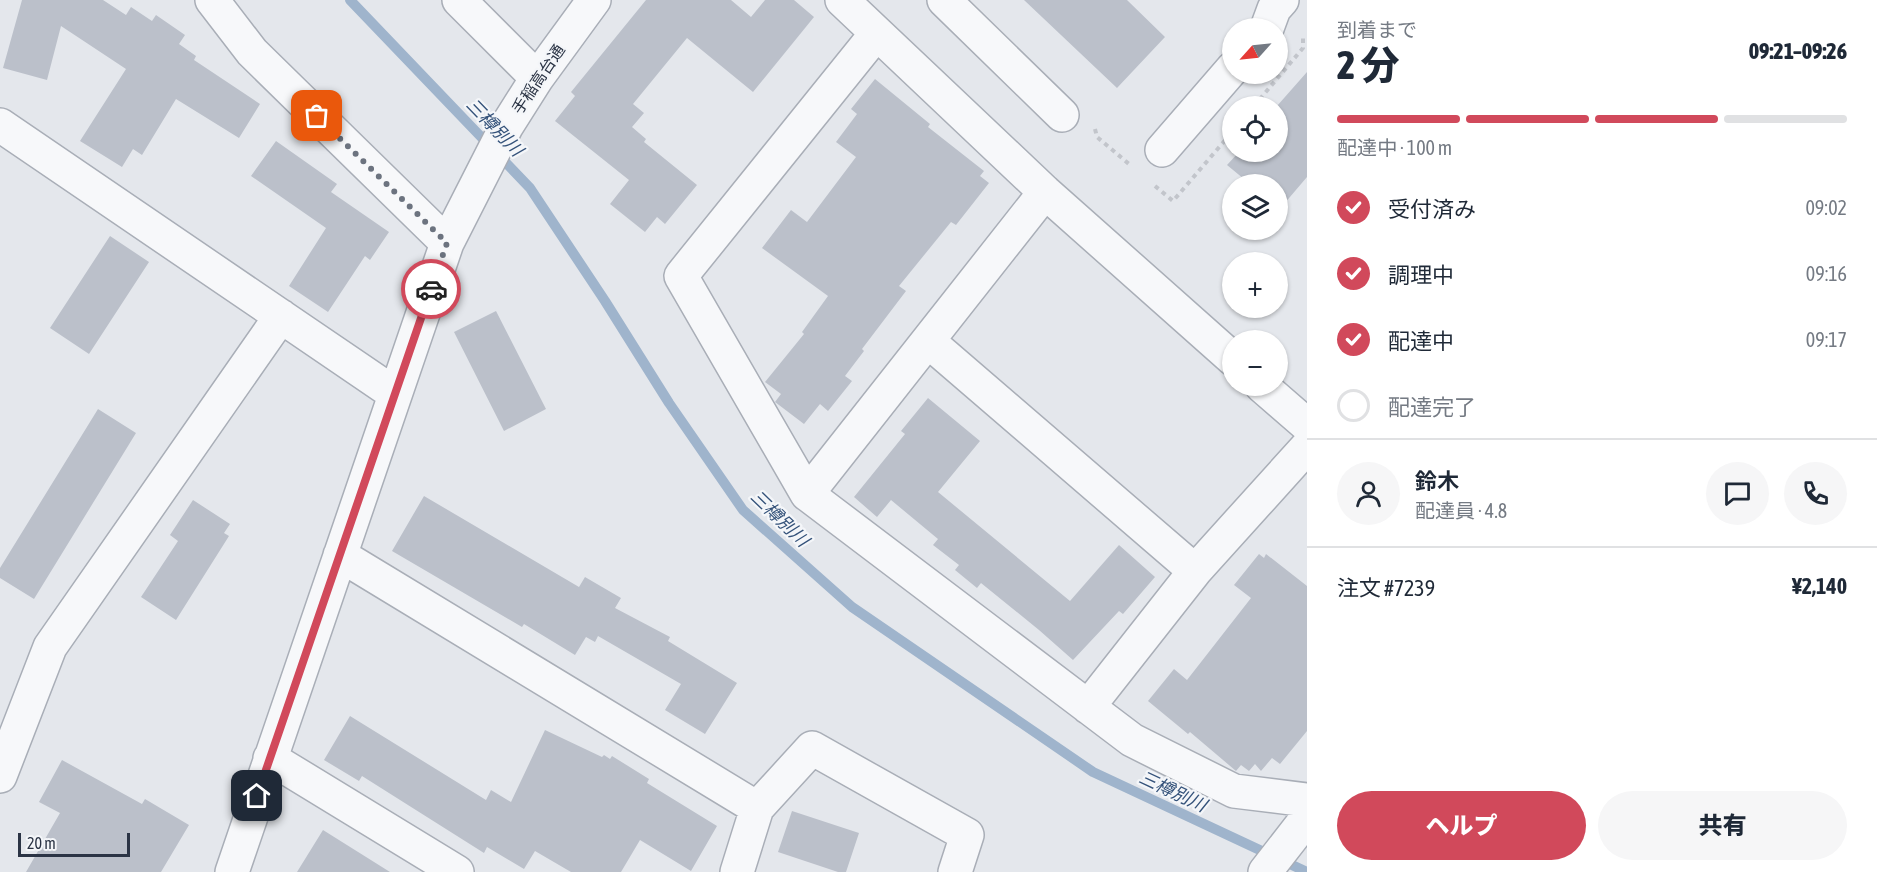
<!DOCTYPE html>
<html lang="ja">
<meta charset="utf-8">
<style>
:root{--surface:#fff;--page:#f6f6f7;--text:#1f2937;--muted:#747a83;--line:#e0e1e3;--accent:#d1495b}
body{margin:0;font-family:"Asap Condensed","Noto Sans JP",sans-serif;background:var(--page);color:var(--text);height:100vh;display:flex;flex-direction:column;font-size:22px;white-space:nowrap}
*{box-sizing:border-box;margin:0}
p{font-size:20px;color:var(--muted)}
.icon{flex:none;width:33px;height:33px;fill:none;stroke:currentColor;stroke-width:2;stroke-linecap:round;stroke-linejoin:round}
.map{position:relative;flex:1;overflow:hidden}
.details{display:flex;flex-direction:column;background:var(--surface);width:570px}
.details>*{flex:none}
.needle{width:39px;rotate:243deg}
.tools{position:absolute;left:1222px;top:18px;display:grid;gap:12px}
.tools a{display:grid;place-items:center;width:66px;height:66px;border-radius:50%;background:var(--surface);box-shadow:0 2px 4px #0004;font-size:30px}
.scale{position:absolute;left:18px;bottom:15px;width:112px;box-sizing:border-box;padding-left:6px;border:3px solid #2b3445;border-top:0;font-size:16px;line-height:21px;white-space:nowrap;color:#2b3445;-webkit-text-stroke:4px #f4f6f9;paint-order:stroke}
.pin{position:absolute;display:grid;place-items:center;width:51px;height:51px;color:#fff;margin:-26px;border-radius:12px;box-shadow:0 3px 9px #0006}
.courier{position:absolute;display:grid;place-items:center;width:60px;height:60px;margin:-30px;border:4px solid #d1495b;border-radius:50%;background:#fff;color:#222;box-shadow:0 2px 8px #0007}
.head em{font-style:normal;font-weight:800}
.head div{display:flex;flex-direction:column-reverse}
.head{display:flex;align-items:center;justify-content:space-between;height:102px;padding:0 30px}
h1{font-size:39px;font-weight:800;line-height:45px}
.bar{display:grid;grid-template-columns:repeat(4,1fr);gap:9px 6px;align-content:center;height:72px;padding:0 30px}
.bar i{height:8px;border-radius:4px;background:var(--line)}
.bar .active{background:var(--accent)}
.bar p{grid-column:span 4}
.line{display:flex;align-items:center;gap:15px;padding:0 30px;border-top:2px solid var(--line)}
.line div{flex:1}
.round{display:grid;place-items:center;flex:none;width:63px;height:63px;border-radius:32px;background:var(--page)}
ol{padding:0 30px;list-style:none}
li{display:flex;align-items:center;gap:18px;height:66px}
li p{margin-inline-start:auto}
li .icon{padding:6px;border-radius:50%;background:var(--accent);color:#fff;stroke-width:4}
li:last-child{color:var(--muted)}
li i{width:33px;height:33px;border:3px solid var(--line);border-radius:50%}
.button{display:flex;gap:12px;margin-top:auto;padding:12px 30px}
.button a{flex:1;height:69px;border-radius:36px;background:var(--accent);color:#fff;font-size:24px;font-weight:800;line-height:69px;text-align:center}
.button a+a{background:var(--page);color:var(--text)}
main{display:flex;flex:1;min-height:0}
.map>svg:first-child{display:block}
</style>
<main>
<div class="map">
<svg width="1307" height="872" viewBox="0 0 1307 872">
<rect width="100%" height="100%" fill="#e4e7ec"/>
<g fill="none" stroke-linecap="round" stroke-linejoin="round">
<!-- stream -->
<path stroke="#9fb4cc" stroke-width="10" d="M350,0L530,188L605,301L669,403L743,510L852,607L1093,772L1307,872"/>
</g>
<!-- building -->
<path fill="#bbc0ca" d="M22,0H103L126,15L131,7L152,21L156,15L185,35L179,44L196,56L194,60L260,104L239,138L176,99L142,155L133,149L122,167L80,141L126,69L61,26L47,80L3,68Z
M646,0H731L751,17L765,0H794L814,17L753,92L687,38L633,104L644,113L632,127L646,139L644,142L697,185L665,224L657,217L645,232L610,204L629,180L555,121L575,96L571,92Z
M1024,0H1127L1165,37L1117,88Z
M1307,72V177L1278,211V184H1250L1227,165L1239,152H1278L1277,106Z
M875,79L930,124L928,127L984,171L980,176L989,183L956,225L951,222L899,286L906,291L862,349L864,351L845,376L852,381L828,411L820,404L804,424L775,402L781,394L765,382L804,334L802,332L828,296L762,248L791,210L807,222L856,157L836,142L857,114L851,109Z
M276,141L337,184L331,192L389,232L370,260L365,256L328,312L289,286L326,228L251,176Z
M110,236L149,262L89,354L50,328Z
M496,311L546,409L504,431L454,332Z
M928,398L980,441L938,492L1070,601L1119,545L1155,577L1123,614L1119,611L1073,660L1039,630L981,583L977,588L955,570L959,565L933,545L938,539L891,500L877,517L854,497L905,434L901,431Z
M98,409L136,433L34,599L0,578V568Z
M424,496L579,587L585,577L621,598L615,608L670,637L668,641L737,683L705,734L665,710L681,684L598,636L595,642L586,637L575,655L524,624L522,627L392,551Z
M193,500L230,524L224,533L229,536L176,620L141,597L178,541L170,535Z
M1259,554L1264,558L1266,554L1307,586V731L1280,764L1272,758L1261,771L1255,764L1249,771L1241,765L1236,771L1190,732L1188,734L1148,701L1174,669L1187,680L1251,598L1234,585Z
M350,716L486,800L491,790L511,802L545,730L602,757L604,755L610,759L612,756L649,779L647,783L717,826L691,871L640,840L621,872H571L535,851L524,869L487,847L484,853L362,776L359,781L324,760Z
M62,760L142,804L145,799L189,825L161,872H26L60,813L39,802Z
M792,811L859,833L846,872H838L778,852Z
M323,830L390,872H297Z"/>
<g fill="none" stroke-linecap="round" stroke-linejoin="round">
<defs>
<path id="minor" d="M212,0L252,52L447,243
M459,0L537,78
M842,0L1045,192L1233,359
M944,0L1062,115
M1267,28L1274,9L1282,0
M876,34L681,276L807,494L1132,740L1234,791L1307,800
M0,125L395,394
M1162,150L1233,68
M928,341L1195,571
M1262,386L1307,425
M807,494L1045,192
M340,555L757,808
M1088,707L1195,571L1307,447
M270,758L457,872
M0,776L50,647L281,316
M232,872L447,243L506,127L537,78L594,0
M737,872L757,808L812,748L967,835L955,872
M1265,872L1307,818"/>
</defs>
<!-- minor casing -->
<use href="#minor" stroke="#a9aeb7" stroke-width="36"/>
<!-- path -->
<path stroke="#c2c5cb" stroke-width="4" stroke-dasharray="4.5 4.5" stroke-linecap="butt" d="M1254,106L1303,48V38
M1095,129L1097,137L1129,164
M1155,186L1173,201L1233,131"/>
<!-- minor -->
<use href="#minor" stroke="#f7f8fa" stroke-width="33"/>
</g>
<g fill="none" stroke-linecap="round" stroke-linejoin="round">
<!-- done -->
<path stroke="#6c737f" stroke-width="6" stroke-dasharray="0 10.8" d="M317,116L447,243L431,289"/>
<!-- route -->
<path stroke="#d1495b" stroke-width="8" d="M257,796L431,289"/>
</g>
<g text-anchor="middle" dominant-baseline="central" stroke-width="4.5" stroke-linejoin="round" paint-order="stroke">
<!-- street labels -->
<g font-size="16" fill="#2b3445" stroke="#f4f6f9">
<text transform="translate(538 79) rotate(-56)">手稲高台通</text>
</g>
<!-- water labels -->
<g font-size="18" font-style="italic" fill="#34527a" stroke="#f4f6f9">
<text transform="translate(495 127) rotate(46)">三樽別川</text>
<text transform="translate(780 518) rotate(44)">三樽別川</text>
<text transform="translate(1173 791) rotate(25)">三樽別川</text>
</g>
</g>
</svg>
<div class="tools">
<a><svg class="needle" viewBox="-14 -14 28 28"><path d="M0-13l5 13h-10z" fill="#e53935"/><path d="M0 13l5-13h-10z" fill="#747a83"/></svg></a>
<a><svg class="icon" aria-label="locate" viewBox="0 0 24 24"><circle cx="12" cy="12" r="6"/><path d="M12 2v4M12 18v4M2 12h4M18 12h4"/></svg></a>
<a><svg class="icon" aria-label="layers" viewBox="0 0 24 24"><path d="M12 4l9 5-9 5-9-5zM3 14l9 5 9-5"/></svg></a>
<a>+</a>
<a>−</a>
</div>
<div class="scale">20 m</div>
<div class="pin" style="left:317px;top:116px;background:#ea580c"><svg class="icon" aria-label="bag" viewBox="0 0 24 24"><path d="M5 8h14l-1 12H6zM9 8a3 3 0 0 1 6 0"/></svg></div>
<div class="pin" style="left:257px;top:796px;background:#1f2937"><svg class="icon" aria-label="home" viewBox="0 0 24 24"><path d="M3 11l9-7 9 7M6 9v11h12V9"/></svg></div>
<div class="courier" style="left:431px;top:289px"><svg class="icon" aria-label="car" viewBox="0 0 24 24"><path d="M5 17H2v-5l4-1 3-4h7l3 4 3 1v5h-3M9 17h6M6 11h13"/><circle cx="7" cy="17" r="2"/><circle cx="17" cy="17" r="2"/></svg></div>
</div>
<section class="details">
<div class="head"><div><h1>2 分</h1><p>到着まで</p></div><em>09:21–09:26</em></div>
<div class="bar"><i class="active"></i><i class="active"></i><i class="active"></i><i></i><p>配達中 · 100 m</p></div>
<ol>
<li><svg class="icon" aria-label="check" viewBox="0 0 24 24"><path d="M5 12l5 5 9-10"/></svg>受付済み<p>09:02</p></li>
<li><svg class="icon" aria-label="check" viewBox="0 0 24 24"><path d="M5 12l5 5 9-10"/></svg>調理中<p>09:16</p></li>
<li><svg class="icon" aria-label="check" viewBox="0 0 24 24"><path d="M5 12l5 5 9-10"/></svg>配達中<p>09:17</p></li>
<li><i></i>配達完了</li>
</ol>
<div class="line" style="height:108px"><a class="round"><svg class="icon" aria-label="person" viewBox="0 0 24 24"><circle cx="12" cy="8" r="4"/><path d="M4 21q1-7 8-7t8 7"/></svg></a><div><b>鈴木</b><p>配達員 · 4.8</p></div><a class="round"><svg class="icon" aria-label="chat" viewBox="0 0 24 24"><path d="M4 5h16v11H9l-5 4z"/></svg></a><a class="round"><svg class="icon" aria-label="phone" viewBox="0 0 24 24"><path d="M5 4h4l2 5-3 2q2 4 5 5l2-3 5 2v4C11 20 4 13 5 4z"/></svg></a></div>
<div class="line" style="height:78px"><div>注文 #7239</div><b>¥2,140</b></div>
<div class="button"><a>ヘルプ</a><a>共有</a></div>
</section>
</main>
